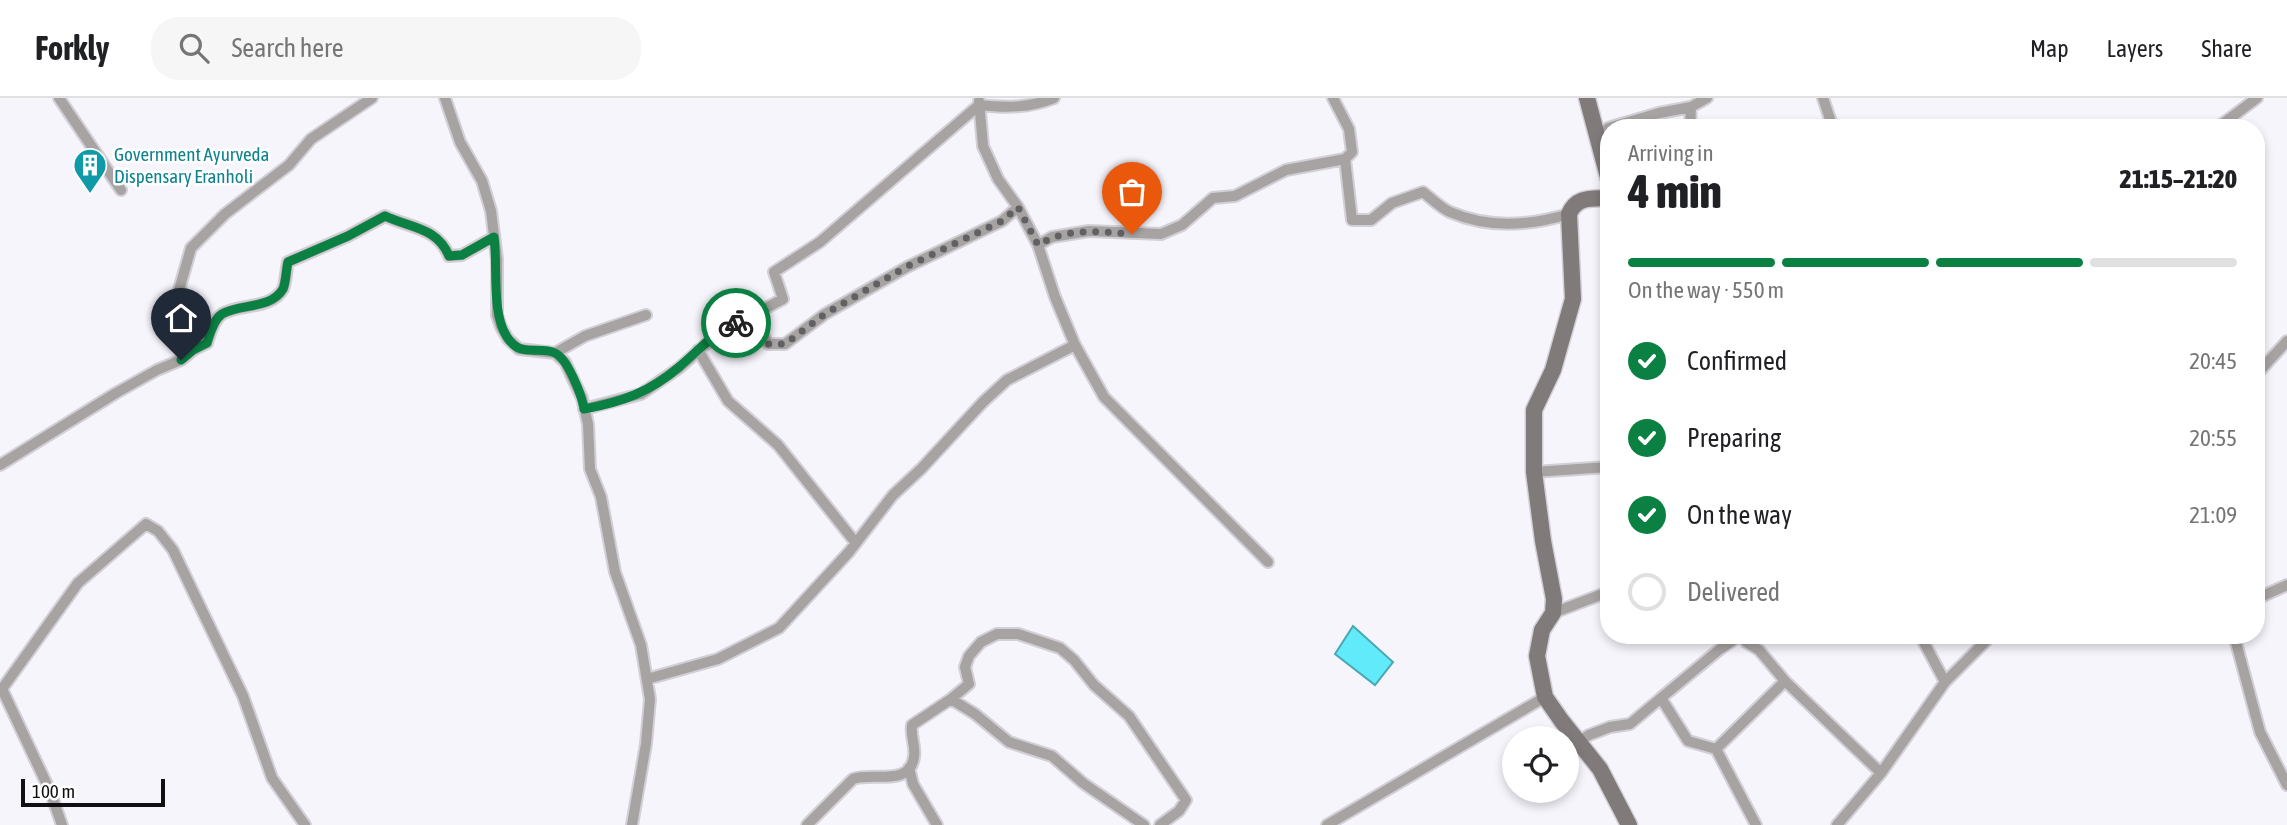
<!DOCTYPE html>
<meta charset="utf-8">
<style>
:root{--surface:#fff;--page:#f6f6f6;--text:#202124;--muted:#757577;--line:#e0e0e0;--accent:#0b8043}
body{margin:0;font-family:"Asap Condensed",sans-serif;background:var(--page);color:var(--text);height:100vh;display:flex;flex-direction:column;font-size:26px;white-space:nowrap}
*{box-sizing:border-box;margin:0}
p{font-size:23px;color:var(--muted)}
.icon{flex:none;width:38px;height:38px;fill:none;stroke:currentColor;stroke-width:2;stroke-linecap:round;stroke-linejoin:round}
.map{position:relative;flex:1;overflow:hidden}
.side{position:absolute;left:1600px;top:21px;width:665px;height:525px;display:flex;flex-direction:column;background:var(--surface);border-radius:28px;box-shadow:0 4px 10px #0003}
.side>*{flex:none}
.tools{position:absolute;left:1502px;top:628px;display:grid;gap:14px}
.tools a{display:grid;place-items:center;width:77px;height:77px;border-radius:50%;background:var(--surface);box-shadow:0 4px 10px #0003;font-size:35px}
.scale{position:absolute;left:21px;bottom:18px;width:144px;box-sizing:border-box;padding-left:7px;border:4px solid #100f11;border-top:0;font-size:19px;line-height:24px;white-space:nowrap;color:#100f11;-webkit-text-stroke:5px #fff;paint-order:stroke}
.pin{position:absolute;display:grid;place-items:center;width:60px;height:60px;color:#fff;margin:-72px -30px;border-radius:50% 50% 50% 0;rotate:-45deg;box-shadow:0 0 7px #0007}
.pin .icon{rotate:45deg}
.courier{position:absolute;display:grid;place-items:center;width:70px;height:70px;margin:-35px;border:5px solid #0b8043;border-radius:50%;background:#fff;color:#222;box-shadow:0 2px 9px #0007}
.summary em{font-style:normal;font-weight:800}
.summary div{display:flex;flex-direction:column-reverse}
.summary{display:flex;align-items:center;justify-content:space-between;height:119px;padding:0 28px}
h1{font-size:46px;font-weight:800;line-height:52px}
.bar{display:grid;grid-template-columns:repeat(4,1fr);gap:10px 7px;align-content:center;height:84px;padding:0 28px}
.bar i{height:9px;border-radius:5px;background:var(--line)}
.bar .on{background:var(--accent)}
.bar p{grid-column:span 4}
ol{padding:0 28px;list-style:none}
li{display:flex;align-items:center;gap:21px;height:77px}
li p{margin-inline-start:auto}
li .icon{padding:7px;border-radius:50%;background:var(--accent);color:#fff;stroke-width:4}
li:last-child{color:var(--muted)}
li i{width:38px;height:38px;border:4px solid var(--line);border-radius:50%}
header{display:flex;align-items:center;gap:42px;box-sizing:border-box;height:98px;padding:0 35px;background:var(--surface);border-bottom:2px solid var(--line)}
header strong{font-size:33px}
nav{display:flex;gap:38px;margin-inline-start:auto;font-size:24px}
.search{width:490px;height:63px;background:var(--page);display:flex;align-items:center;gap:18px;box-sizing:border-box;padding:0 24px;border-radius:28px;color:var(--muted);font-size:26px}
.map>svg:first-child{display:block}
</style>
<header>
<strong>Forkly</strong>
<div class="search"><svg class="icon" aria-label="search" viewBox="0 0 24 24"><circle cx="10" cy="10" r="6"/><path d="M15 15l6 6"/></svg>Search here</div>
<nav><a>Map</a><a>Layers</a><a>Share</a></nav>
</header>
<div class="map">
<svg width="2287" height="727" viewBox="0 0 2287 727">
<rect width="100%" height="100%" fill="#f7f5fc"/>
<!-- water -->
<path fill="#61eaf9" stroke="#49a8b3" stroke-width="2" d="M1353,528L1393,564L1375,587L1335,556Z"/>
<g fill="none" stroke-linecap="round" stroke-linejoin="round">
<defs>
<path id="minor" d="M59,0L121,92
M445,0L460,44L482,83L491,113L497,161V217L501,229L508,241L519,251L555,255L565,264L582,300L588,326L590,371L601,399L615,474L641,547L650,601L646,646L632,727
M1823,0L1833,30
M979,3L983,48L998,81L1018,109L1038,147L1055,199L1075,247L1104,299L1268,464
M1608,30L1659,15L1691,9L1707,0
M1690,30L1691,9
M2217,30L2257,0
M1345,61L1352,122H1371L1392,105L1423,94C1432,101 1441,110 1450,114C1489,131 1529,128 1569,116
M1018,109L1002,123L907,169L825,216L785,246H768L753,217L783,201L774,174L820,144L979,7C1006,10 1029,10 1054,0
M1038,147L1052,139L1089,133L1161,136L1182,127L1213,100L1235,98L1286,72L1345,61L1352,54L1349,31L1333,0
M207,245L177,199L191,150L225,116L289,67L311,41L372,0
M698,252L728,303L778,347L855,444
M555,255L585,238L646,217
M2256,277L2287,243
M584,311L641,296L679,270L722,232L753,217
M0,367L116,295L157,272L181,262L193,252L207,245C210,236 213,222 222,216C240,205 271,212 283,191C286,184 286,172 288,164L348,138L385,118C410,130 437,129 449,158L462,157L494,139
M1534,374L1608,369
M2256,501L2287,487
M1553,515L1608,494
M1742,537L1746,544L1759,552L1785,583L1881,675
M1920,537L1945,584
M2234,537L2260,634L2287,687
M647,581L718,561L779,530L849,454L893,397L921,371L983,304L1007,282L1075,247
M951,601L975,616L1009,644L1052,658L1083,685L1144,727
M1578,644L1589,637L1610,629L1630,626L1661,600
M1716,651L1688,643L1661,600L1720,551L1741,537
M909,670L913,686L937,727
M62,727L50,693L2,591L78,485L146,426L158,433L173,452L243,598L272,680L305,727
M807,727L853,681C873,674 910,689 914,659C916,648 910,638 912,627L951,601L969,586L965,569L969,558L981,544L997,536H1018L1060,550L1074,562L1094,587L1129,618L1186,702L1179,713L1160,727
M1327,727L1545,599
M1756,727L1716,651L1785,583
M1837,727L1881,675L1945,584L1992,537"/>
<path id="secondary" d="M1587,0L1608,79
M1608,100C1591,101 1577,98 1569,116L1573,201L1553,272L1534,312V374L1543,443L1554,501L1553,515L1542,532L1537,558L1545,599L1561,622L1600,671L1629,727"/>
</defs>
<!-- minor casing -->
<use href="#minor" stroke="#d2d0d6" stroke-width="14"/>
<!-- secondary casing -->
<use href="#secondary" stroke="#d2d0d6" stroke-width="19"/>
<!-- minor -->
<use href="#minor" stroke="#a7a3a2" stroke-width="10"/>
<!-- secondary -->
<use href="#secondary" stroke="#807b7a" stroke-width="16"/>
</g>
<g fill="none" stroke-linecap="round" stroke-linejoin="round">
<!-- done -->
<path stroke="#616063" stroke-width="7" stroke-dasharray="0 12.6" d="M736,225L752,218L768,246H785L825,216L906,169L1002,123L1018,109L1038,147C1067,129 1100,134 1132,136"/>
<!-- route -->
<path stroke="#0b8043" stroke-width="9" d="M181,262L193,252L207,245C210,236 213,222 222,216C240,205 270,212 283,191C286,184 286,172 288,164L348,138L385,118C410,130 437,129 449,158L462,157L494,139C498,168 491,215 507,239C521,261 538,247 555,255C568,261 582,298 584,311C622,304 650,294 679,269C698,253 713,235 736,225"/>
</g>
<!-- icons -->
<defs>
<symbol id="building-pin" viewBox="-11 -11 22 30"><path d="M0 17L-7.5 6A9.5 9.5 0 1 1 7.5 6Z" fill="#0f9aa8" stroke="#fff"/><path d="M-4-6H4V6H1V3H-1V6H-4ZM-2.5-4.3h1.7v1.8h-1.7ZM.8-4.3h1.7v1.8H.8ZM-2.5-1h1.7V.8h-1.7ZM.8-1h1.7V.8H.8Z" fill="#fff"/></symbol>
</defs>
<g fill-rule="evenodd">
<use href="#building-pin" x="71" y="48" width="38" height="52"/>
</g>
<g text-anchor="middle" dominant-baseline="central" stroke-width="5" stroke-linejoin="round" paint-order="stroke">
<!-- culture labels -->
<g font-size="19" fill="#0d838f" stroke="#fff" text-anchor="start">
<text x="114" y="56">Government Ayurveda<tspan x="114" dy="22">Dispensary Eranholi</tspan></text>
</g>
</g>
</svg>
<div class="tools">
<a><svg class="icon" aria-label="locate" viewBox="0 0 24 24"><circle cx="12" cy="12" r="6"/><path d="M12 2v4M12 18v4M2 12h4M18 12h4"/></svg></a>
</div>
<div class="scale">100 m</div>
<div class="pin" style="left:1132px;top:136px;background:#ea580c"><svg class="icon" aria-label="bag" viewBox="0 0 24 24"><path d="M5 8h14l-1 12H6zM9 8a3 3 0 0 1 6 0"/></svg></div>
<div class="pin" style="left:181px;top:262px;background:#1f2937"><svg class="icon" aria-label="home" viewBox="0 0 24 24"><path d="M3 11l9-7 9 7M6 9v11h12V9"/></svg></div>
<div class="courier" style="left:736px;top:225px"><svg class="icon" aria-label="bike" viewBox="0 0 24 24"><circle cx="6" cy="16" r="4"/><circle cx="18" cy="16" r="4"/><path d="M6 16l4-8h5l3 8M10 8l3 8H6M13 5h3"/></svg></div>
<section class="side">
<div class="summary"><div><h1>4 min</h1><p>Arriving in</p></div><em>21:15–21:20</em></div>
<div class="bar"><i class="on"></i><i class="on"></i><i class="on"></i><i></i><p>On the way · 550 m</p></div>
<ol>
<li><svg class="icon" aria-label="check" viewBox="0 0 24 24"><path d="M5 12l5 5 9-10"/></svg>Confirmed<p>20:45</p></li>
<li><svg class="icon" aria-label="check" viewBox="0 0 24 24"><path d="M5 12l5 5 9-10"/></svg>Preparing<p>20:55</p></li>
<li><svg class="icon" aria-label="check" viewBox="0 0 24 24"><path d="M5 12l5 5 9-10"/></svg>On the way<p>21:09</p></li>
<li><i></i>Delivered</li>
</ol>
</section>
</div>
